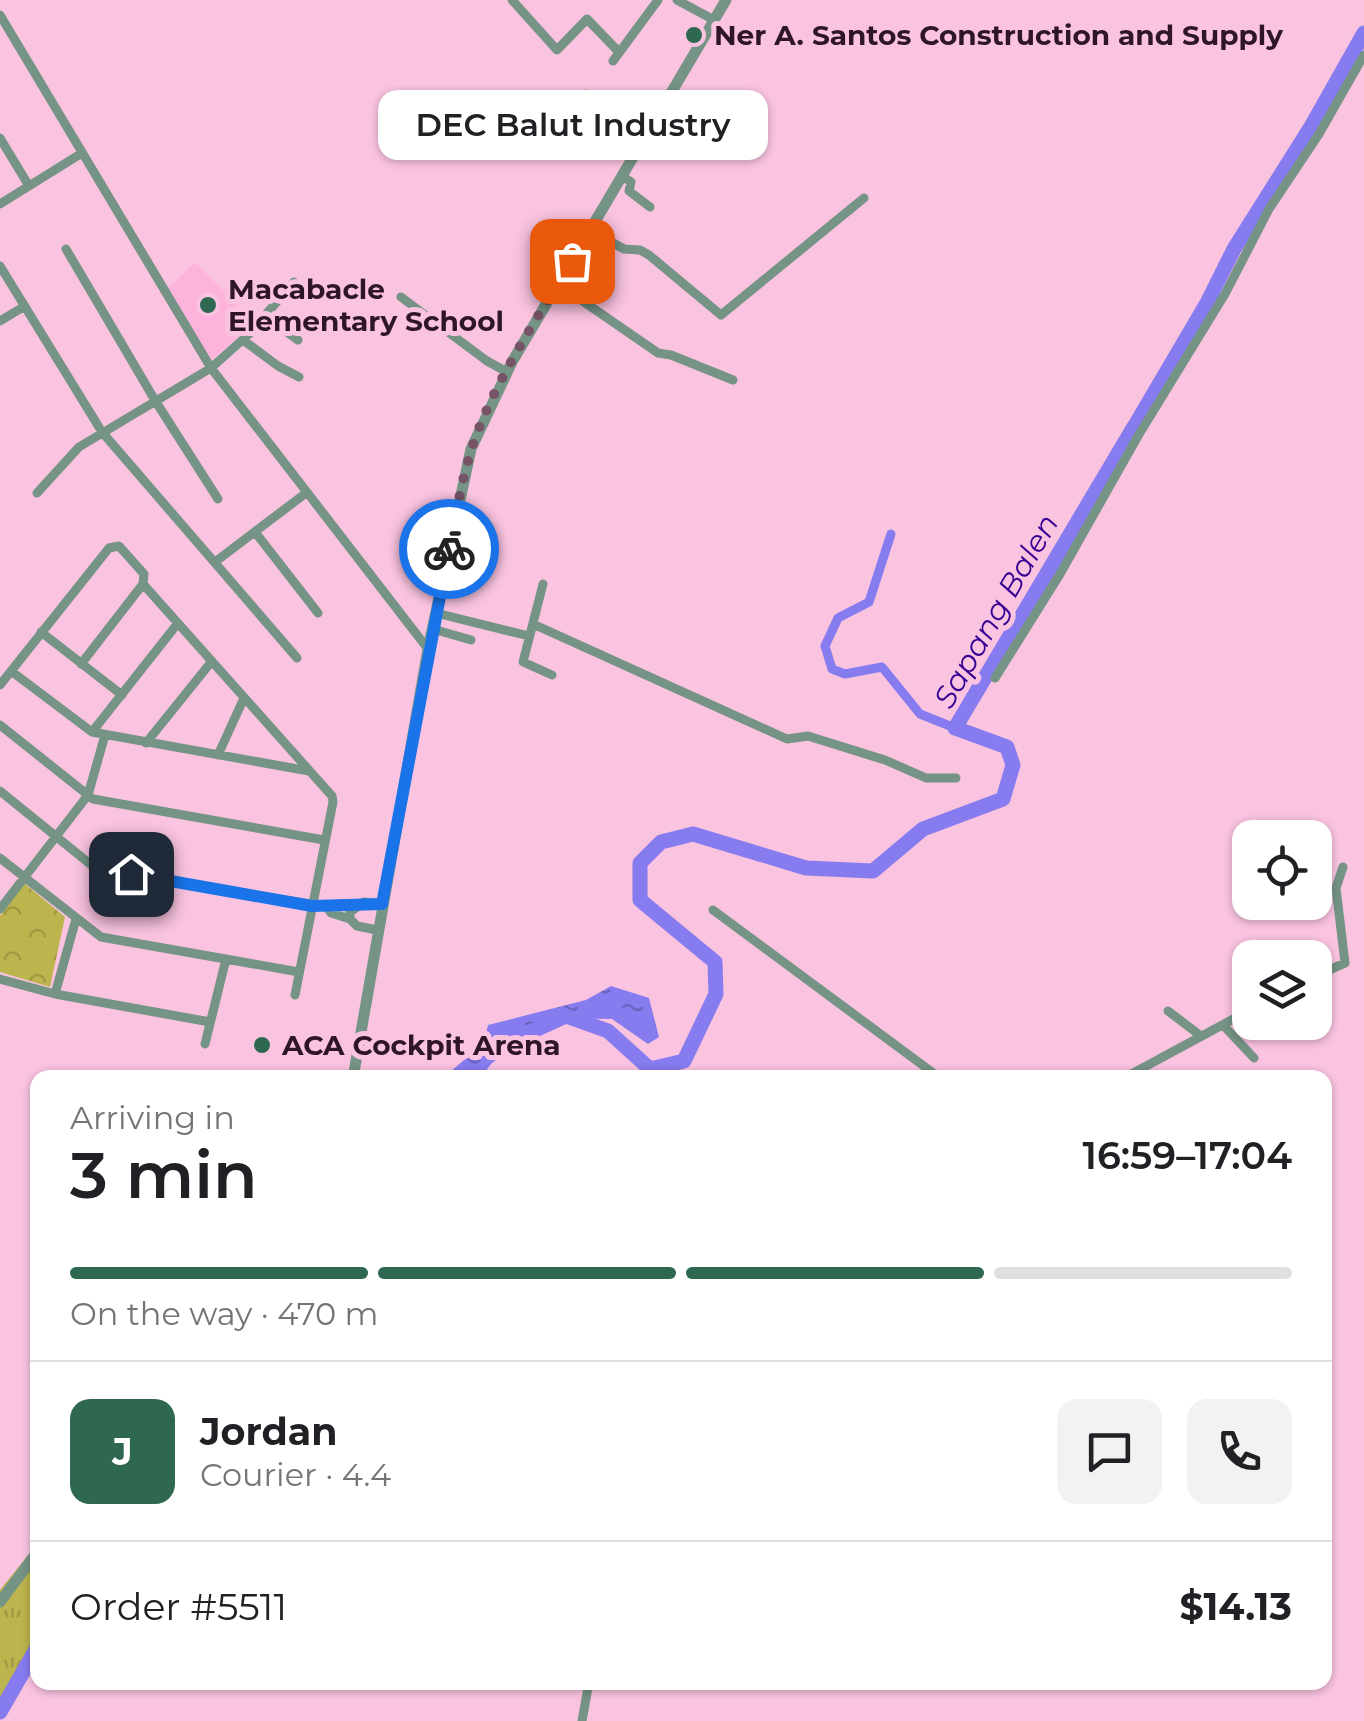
<!DOCTYPE html>
<meta charset="utf-8">
<style>
:root{--surface:#fff;--page:#f2f2f2;--text:#202124;--muted:#757577;--line:#e0e0e0;--accent:#2e6851}
body{margin:0;font-family:Montserrat,sans-serif;background:var(--page);color:var(--text);height:100vh;display:flex;flex-direction:column;font-size:38px;white-space:nowrap}
*{box-sizing:border-box;margin:0}
p{font-size:32px;color:var(--muted)}
.icon{flex:none;width:55px;height:55px;fill:none;stroke:currentColor;stroke-width:2;stroke-linecap:round;stroke-linejoin:round}
.map{position:relative;flex:1;overflow:hidden}
.side{position:absolute;left:30px;top:1070px;width:1302px;height:620px;display:flex;flex-direction:column;background:var(--surface);border-radius:20px;box-shadow:0 2px 8px #0004}
.side>*{flex:none}
.tools{position:absolute;left:1232px;top:820px;display:grid;gap:20px}
.tools a{display:grid;place-items:center;width:100px;height:100px;border-radius:20px;background:var(--surface);box-shadow:0 2px 8px #0004;font-size:50px}
.pin{position:absolute;display:grid;place-items:center;width:85px;height:85px;color:#fff;margin:-42px;border-radius:20px;box-shadow:0 5px 15px #0006}
.courier{position:absolute;display:grid;place-items:center;width:100px;height:100px;margin:-50px;border:8px solid #1a73e8;border-radius:50%;background:#fff;color:#222;box-shadow:0 2px 12px #0007}
.bubble{position:absolute;height:70px;border-radius:20px;background:var(--surface);box-shadow:0 2px 8px #0004;font-size:32px;font-weight:600;line-height:70px;text-align:center}
.summary em{font-style:normal;font-weight:600}
.summary div{display:flex;flex-direction:column-reverse}
.summary{display:flex;align-items:center;justify-content:space-between;height:170px;padding:0 40px}
h1{font-size:65px;font-weight:600;line-height:75px}
.bar{display:grid;grid-template-columns:repeat(4,1fr);gap:15px 10px;align-content:center;height:120px;padding:0 40px}
.bar i{height:12px;border-radius:8px;background:var(--line)}
.bar .on{background:var(--accent)}
.bar p{grid-column:span 4}
.line{display:flex;align-items:center;gap:25px;padding:0 40px;border-top:2px solid var(--line)}
.line div{flex:1}
.round{display:grid;place-items:center;flex:none;width:105px;height:105px;border-radius:20px;background:var(--page)}
.map>svg:first-child{display:block}
</style>
<div class="map">
<svg width="1364" height="1721" viewBox="0 0 1364 1721">
<defs>
<pattern id="grass-tufts" width="24" height="20" patternUnits="userSpaceOnUse" patternTransform="scale(2.5)"><rect width="24" height="20" fill="#bcb44d"/><path d="M3 7l-1-3M5 7V3M7 7l1-3M15 17l-1-3M17 17v-4M19 17l1-3" fill="none" stroke="#a29a43"/></pattern>
<pattern id="park-crowns" width="20" height="18" patternUnits="userSpaceOnUse" patternTransform="scale(2.5)"><rect width="20" height="18" fill="#bcb44d"/><path d="M2 6a3 3 0 1 1 6 0M12 15a3 3 0 1 1 6 0" fill="none" stroke="#a29a43"/></pattern>
<pattern id="water-ripples" width="26" height="14" patternUnits="userSpaceOnUse" patternTransform="scale(2.5)"><rect width="26" height="14" fill="#867bef"/><path d="M2 4q2-2 4 0t4 0M15 11q2-2 4 0t4 0" fill="none" stroke="#6e64c1"/></pattern>
</defs>
<rect width="100%" height="100%" fill="#fac3e0"/>
<!-- built -->
<path fill="#feb3dd" d="M195,262L254,322L211,361L168,289Z"/>
<!-- grass -->
<path fill="url(#grass-tufts)" d="M37,1544V1653L0,1699V1590Z"/>
<!-- park -->
<path fill="url(#park-crowns)" d="M24,883L65,917L50,987L0,972V916Z"/>
<!-- water -->
<path fill="url(#water-ripples)" d="M611,986L649,998L659,1037L648,1044L612,1019L552,1018L492,1063L481,1077H444L484,1043L488,1025L586,1000Z"/>
<g fill="none" stroke-linecap="round" stroke-linejoin="round">
<!-- stream -->
<path stroke="#867bef" stroke-width="2.5" d="M1007,747L1009,745"/>
<!-- canal -->
<path stroke="#867bef" stroke-width="9" d="M891,534L869,602L838,618L825,646L832,669L845,674L882,667L920,714L955,728"/>
<!-- river -->
<path stroke="#867bef" stroke-width="15" d="M1137,422L1207,303L1234,249L1312,125L1364,33
M520,1037L566,1016L608,1031L650,1069L684,1061L716,994L715,962L640,900V863L661,842L693,834L806,868L873,871L923,829L1003,799L1013,765L1007,747L955,728L1135,425
M0,1712L38,1646"/>
<!-- minor -->
<path stroke="#759486" stroke-width="9" d="M512,0L557,50L587,19L619,52
M677,0L714,20
M0,15L211,368L428,649
M613,61L658,0
M586,94L649,129
M0,138L29,186
M622,176L631,182L629,191L650,207
M0,204L82,153
M564,226L585,238
M590,230L624,249L640,250L649,255L721,315L864,198
M66,249L156,402L218,499
M0,266L102,432L297,658
M558,284L658,353L671,355L733,380
M401,297L487,361L507,372
M265,316L298,340
M0,321L25,306
M243,340L278,366L299,377
M37,493L79,447L211,368L249,334L294,282
M255,532L318,613
M215,562L306,493
M543,584L523,662L552,675
M436,613L529,636
M533,624L787,739L808,736L885,760L926,778H956
M433,629L471,640
M41,632L122,695
M81,664L143,584
M11,671L92,732L309,771
M995,678L1060,574L1138,436L1225,294L1269,209L1319,134L1364,55
M0,685L109,548L119,546L144,574L143,584L332,796L333,802L295,995
M0,725L93,799L324,840
M92,732L178,623
M146,743L212,661
M218,755L244,698
M0,791L95,868L327,907
M0,858L101,937L299,972
M0,909L88,795L105,735
M713,910L940,1078
M76,919L55,994L210,1022
M350,919L331,913L327,907L355,906
M377,930L357,926L350,919V912L364,902L382,904
M1315,976L1345,963L1336,888L1343,867
M0,979L55,994
M1168,1011L1201,1036
M1223,1025L1254,1058
M205,1044L226,959
M1124,1078L1250,1010
M582,1721L589,1682"/>
<!-- tertiary -->
<path stroke="#759486" stroke-width="11" d="M353,1078L428,649L471,449L512,362L726,0
M0,1602L38,1551"/>
</g>
<g fill="none" stroke-linecap="round" stroke-linejoin="round">
<!-- done -->
<path stroke="#765366" stroke-width="10" stroke-dasharray="0 18" d="M449,549C456,516 461,483 471,451C491,386 537,319 572,261"/>
<!-- route -->
<path stroke="#1a73e8" stroke-width="12" d="M131,874L312,906L382,904L449,549"/>
</g>
<!-- markers -->
<g fill="#2e6851" stroke="#fac3e0" stroke-width="4">
<circle cx="694" cy="35" r="10"/>
<circle cx="208" cy="305" r="10"/>
<circle cx="262" cy="1045" r="10"/>
</g>
<g text-anchor="middle" dominant-baseline="central" stroke-width="10" stroke-linejoin="round" paint-order="stroke">
<!-- poi labels -->
<g font-size="28" font-weight="bold" fill="#2f1624" stroke="#fac3e0" text-anchor="start">
<text x="714" y="35">Ner A. Santos Construction and Supply</text>
<text x="228" y="289">Macabacle<tspan x="228" dy="32">Elementary School</tspan></text>
<text x="282" y="1045">ACA Cockpit Arena</text>
</g>
<!-- water labels -->
<g font-size="30" font-style="italic" fill="#370094" stroke="#fac3e0">
<text transform="translate(996 611) rotate(-60)">Sapang Balen</text>
</g>
</g>
</svg>
<div class="tools">
<a><svg class="icon" aria-label="locate" viewBox="0 0 24 24"><circle cx="12" cy="12" r="6"/><path d="M12 2v4M12 18v4M2 12h4M18 12h4"/></svg></a>
<a><svg class="icon" aria-label="layers" viewBox="0 0 24 24"><path d="M12 4l9 5-9 5-9-5zM3 14l9 5 9-5"/></svg></a>
</div>
<div class="pin" style="left:572px;top:261px;background:#ea580c"><svg class="icon" aria-label="bag" viewBox="0 0 24 24"><path d="M5 8h14l-1 12H6zM9 8a3 3 0 0 1 6 0"/></svg></div>
<div class="pin" style="left:131px;top:874px;background:#1f2937"><svg class="icon" aria-label="home" viewBox="0 0 24 24"><path d="M3 11l9-7 9 7M6 9v11h12V9"/></svg></div>
<div class="courier" style="left:449px;top:549px"><svg class="icon" aria-label="bike" viewBox="0 0 24 24"><circle cx="6" cy="16" r="4"/><circle cx="18" cy="16" r="4"/><path d="M6 16l4-8h5l3 8M10 8l3 8H6M13 5h3"/></svg></div>
<div class="bubble" style="left:378px;top:90px;width:390px">DEC Balut Industry</div>
<section class="side">
<div class="summary"><div><h1>3 min</h1><p>Arriving in</p></div><em>16:59–17:04</em></div>
<div class="bar"><i class="on"></i><i class="on"></i><i class="on"></i><i></i><p>On the way · 470 m</p></div>
<div class="line" style="height:180px"><b class="round" style="background:var(--accent);color:#fff">J</b><div><b>Jordan</b><p>Courier · 4.4</p></div><a class="round"><svg class="icon" aria-label="chat" viewBox="0 0 24 24"><path d="M4 5h16v11H9l-5 4z"/></svg></a><a class="round"><svg class="icon" aria-label="phone" viewBox="0 0 24 24"><path d="M5 4h4l2 5-3 2q2 4 5 5l2-3 5 2v4C11 20 4 13 5 4z"/></svg></a></div>
<div class="line" style="height:130px"><div>Order #5511</div><b>$14.13</b></div>
</section>
</div>
